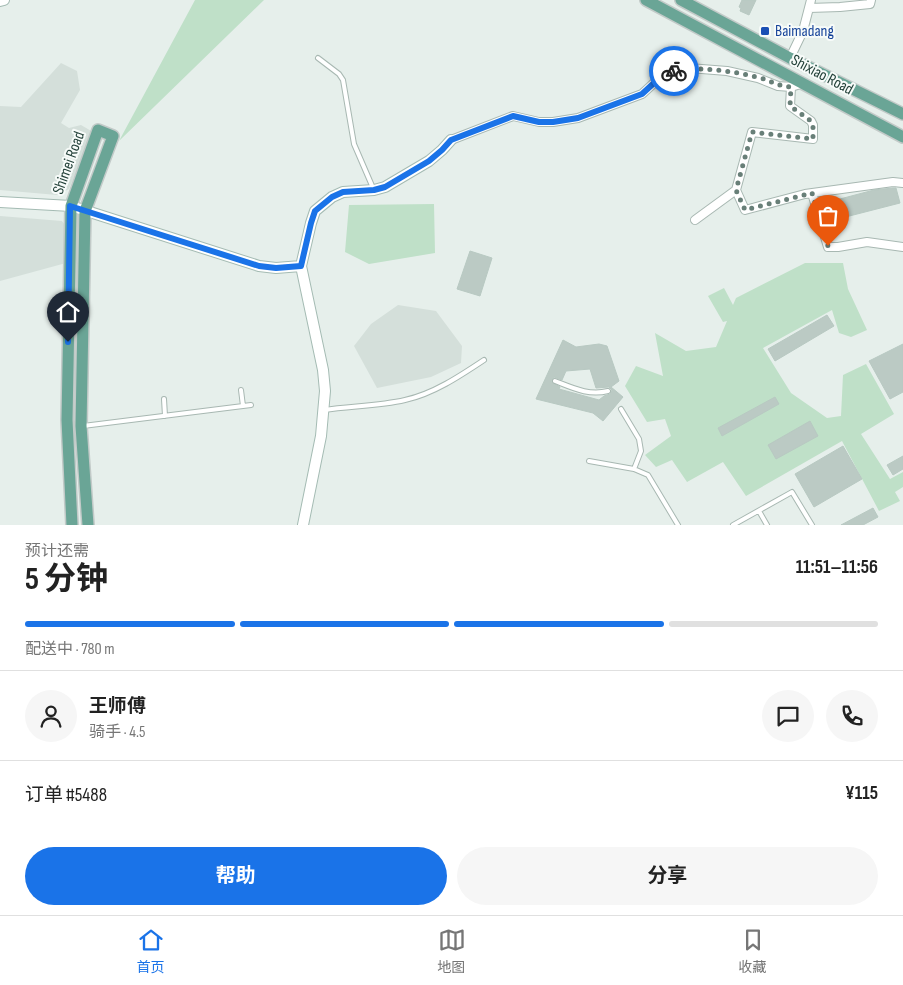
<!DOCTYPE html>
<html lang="zh">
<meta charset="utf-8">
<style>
:root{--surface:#fff;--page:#f6f6f6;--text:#222;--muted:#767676;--line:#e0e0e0;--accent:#1a73e8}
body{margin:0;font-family:"Sofia Sans Condensed","Noto Sans SC",sans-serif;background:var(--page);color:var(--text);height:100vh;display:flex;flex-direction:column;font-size:19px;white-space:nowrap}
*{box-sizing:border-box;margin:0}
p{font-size:16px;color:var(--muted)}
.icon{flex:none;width:28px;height:28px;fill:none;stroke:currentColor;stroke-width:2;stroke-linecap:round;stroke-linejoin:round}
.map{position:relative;height:525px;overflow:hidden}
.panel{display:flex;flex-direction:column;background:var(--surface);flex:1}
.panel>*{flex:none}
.pin{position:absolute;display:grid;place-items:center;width:42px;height:42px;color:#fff;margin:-51px -21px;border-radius:50% 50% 50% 0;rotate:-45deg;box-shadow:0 0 5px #0007}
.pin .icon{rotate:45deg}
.courier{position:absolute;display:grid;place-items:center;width:50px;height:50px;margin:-25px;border:4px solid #1a73e8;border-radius:50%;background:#fff;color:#222;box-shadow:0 1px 6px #0007}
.headline em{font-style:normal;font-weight:700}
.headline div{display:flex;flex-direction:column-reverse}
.headline{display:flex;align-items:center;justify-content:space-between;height:85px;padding:0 25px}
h1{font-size:32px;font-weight:700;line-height:38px}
.bar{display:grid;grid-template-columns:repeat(4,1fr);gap:8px 5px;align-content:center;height:60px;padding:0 25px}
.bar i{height:6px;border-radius:4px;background:var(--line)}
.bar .current{background:var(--accent)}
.bar p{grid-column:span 4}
.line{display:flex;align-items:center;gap:12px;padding:0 25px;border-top:1px solid var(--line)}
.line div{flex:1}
.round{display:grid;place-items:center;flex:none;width:52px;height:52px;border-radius:26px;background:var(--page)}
.cta{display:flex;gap:10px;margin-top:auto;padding:10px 25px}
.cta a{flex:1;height:58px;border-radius:30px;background:var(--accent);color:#fff;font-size:20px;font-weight:700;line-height:58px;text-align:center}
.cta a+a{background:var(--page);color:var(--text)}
.menu{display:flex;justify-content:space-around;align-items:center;height:70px;border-top:1px solid var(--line);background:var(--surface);font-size:14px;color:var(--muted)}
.menu a{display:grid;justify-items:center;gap:2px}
.menu .current{color:var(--accent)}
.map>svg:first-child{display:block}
</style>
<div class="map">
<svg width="903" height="525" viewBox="0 0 903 525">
<rect width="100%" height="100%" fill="#e6efeb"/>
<!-- built -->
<path fill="#d4dfda" d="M61,63L77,71L80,90L61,123L69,128L81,125L93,132L69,189L57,195L0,190V106L21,107Z
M0,216L62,221L67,228L66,263L0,281Z
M398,305L436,311L462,346L461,363L431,377L377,388L354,346L371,324Z"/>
<!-- green -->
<path fill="#bfe0c8" d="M195,0H264L119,141Z
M434,204L435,253L369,264L345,252L349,205Z
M805,263H843L848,289L867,330L851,337L839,333L832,310L763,348L791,393L827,418L841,416L843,375L866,364L894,414L861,434L890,479L903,472V487L895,492L900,501L879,511L842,441L746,496L723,462L687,482L672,460L656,467L645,455L671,436L665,419L647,422L625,386L636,366L663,376L655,333L686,351L716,347L727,321L723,322L708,296L724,288L733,305L736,298Z"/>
<!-- building -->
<path fill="#bbcac4" stroke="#b8c9c2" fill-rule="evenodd" d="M742,0H756L749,15L740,11L741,8L739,7Z
M893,188H896L900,203L826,222L821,204L874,190Z
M470,251L492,258L480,296L457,289Z
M827,315L834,326L775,361L768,349Z
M563,340L576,347L599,344L607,346L619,381L611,387L623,397L603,421L593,413L536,399ZM590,369L596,388L609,387L612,390L610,394L604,396L599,400L559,389L560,387L551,382L554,377L562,380L566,371Z
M903,344V392L890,399L869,361Z
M775,397L779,404L722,436L718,428Z
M810,421L818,436L776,459L768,445Z
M843,446L862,479L814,507L795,474Z
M903,456V469L893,475L887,465Z
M873,508L878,517L863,525H841Z"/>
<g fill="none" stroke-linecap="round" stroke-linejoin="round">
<defs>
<path id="lane" d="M318,58L339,74L343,80L354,144L373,188
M555,381C573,388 589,396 608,391
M241,390L243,406
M164,399L165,416
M621,409L639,439L641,451L634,469
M324,410C351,406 379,406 405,400C433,394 460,376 484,360
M83,426L251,405
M589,461L634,469L648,475L678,525
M759,511L767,525
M733,525L792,492L812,525"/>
<path id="street" d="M809,8L840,7L870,4L871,0
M790,58L803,31L811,0
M451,140L513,116L539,122H553L578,118L642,94L666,72L689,68L727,71L758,78L778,86L791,87L804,83
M736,190L745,210L805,194L893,182L903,183
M812,193L828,247H838L867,242L903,247
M695,220L736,190L752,132L813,139V125L811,121L790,106L791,87"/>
<path id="secondary" d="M0,1L4,0
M0,202L71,206L259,266L276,268L301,266
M303,525L321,436L325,391L323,370L301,266L311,223L315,211L332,197L343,192L374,190L385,187L429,161L442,150L451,140"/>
<path id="primary" d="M646,0L903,137
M681,0L790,58L903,114
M72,525L67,420L71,206L98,130L113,136L85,211L81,426L88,525"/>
</defs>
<!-- lane casing -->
<use href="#lane" stroke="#a8b8b2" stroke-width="6"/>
<!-- street casing -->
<use href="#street" stroke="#a8b8b2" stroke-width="10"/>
<!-- secondary casing -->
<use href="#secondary" stroke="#a4bbb3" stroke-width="12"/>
<!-- primary casing -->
<use href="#primary" stroke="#c2cac8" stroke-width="14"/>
<!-- lane -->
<use href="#lane" stroke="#fff" stroke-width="4"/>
<!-- street -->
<use href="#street" stroke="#fff" stroke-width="8"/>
<!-- secondary -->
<use href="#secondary" stroke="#fff" stroke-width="10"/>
<!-- primary -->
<use href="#primary" stroke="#6aa596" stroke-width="11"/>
</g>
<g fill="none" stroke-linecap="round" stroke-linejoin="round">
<!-- done -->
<path stroke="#687f78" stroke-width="5" stroke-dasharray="0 9" d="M674,71C701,66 730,71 757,77C769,80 778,86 791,87L790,106L811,121L813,125V139L752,132L736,190L745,210L812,193L828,246"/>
<!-- route -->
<path stroke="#1a73e8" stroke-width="6" d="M68,342L70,206L259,266L276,268L301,266L311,223L315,211L332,197L343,192L374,190L385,187L429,161L442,150L451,140L513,116L539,122H553L578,118L642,94L666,72L674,71"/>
</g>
<!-- markers -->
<rect fill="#1a4fb4" stroke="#f7fbf9" stroke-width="2" x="760" y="26" width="10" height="10" rx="2.5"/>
<g text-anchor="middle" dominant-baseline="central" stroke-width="4" stroke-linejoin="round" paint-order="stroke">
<!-- transit labels -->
<g font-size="16" fill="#164399" stroke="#f7fbf9" text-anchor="start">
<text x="775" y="31">Baimadang</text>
</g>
<!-- street labels -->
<g font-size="16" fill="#24423a" stroke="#f7fbf9">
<text transform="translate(822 75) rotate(28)">Shixiao Road</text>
<text transform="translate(69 163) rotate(-70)">Shimei Road</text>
</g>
</g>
</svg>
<div class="pin" style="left:828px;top:246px;background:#ea580c"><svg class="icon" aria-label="bag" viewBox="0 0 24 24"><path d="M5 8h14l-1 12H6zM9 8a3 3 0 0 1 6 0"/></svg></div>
<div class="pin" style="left:68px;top:342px;background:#1f2937"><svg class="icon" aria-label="home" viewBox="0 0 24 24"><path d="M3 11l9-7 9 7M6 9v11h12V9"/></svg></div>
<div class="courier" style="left:674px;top:71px"><svg class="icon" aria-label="bike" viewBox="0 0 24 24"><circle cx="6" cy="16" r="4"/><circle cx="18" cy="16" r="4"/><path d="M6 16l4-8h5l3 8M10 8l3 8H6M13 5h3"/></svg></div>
</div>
<section class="panel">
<div class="headline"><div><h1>5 分钟</h1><p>预计还需</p></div><em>11:51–11:56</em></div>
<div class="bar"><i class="current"></i><i class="current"></i><i class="current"></i><i></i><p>配送中 · 780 m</p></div>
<div class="line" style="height:90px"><a class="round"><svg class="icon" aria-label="person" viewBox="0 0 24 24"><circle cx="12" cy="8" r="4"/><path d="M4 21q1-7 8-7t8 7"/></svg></a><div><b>王师傅</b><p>骑手 · 4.5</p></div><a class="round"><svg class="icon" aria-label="chat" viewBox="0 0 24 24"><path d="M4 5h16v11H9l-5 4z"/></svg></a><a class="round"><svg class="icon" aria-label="phone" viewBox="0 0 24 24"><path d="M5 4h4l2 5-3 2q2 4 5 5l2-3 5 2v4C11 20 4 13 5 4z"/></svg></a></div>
<div class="line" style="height:65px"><div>订单 #5488</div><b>¥115</b></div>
<div class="cta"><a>帮助</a><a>分享</a></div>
</section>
<nav class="menu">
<a class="current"><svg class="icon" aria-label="home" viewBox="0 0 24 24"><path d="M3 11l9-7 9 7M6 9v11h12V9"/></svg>首页</a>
<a><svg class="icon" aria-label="map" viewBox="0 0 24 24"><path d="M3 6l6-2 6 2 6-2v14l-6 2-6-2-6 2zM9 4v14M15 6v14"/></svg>地图</a>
<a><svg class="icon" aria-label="saved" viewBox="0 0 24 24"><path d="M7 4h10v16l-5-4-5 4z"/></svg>收藏</a>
</nav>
